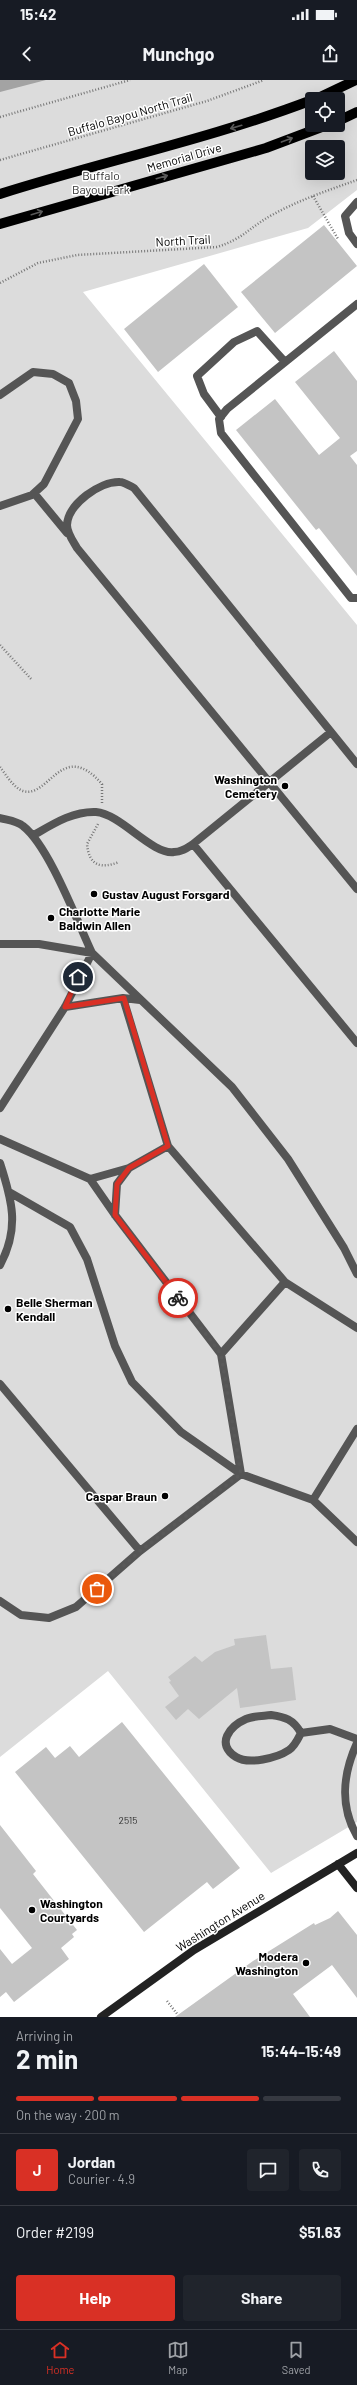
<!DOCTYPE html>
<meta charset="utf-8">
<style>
:root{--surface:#171b24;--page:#20242c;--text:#f1f3f6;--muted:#9ea1a6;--line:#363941;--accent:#d93025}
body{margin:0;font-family:Barlow,sans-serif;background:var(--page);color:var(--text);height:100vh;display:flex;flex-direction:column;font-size:15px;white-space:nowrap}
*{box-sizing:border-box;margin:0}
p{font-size:13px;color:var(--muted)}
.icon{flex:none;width:22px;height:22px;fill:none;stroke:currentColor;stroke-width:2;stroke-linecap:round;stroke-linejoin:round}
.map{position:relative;height:1937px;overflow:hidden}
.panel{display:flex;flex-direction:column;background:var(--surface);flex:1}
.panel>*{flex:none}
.controls{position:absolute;left:305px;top:12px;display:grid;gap:8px}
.controls a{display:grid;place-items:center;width:40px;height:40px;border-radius:4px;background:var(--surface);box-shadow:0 4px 16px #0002;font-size:20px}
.pin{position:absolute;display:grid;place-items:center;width:34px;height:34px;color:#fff;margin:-17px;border:2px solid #fff;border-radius:50%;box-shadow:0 1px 4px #0007}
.courier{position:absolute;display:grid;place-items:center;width:40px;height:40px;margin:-20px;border:3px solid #d93025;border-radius:50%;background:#fff;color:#222;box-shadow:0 1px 5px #0007}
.overview em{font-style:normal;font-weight:700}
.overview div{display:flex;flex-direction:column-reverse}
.overview{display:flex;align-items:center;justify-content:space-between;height:68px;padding:0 16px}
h1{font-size:26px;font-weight:700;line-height:30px}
.bar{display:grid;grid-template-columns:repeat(4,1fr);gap:6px 4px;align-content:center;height:48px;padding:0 16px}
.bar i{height:5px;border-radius:3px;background:var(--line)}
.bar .selected{background:var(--accent)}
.bar p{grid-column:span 4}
.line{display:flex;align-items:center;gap:10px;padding:0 16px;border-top:1px solid var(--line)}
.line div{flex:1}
.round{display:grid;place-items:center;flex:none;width:42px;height:42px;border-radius:4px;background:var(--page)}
.action{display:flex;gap:8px;margin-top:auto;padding:8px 16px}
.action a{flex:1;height:46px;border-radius:4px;background:var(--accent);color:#fff;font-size:16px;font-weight:700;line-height:46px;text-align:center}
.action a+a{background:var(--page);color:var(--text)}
.status{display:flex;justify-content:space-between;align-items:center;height:28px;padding:0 20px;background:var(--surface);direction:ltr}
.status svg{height:11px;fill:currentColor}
header{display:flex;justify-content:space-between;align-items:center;height:52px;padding:0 16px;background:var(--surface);font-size:18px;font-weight:700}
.dock{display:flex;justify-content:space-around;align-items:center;height:56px;border-top:1px solid var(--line);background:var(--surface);font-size:11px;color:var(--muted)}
.dock a{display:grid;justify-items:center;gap:2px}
.dock .selected{color:var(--accent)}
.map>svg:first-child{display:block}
</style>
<div class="status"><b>15:42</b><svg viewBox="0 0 49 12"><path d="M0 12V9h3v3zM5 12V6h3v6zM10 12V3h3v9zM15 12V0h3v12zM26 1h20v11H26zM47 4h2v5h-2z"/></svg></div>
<header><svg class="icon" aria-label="back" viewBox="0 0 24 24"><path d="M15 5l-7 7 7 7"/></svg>Munchgo<svg class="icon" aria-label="share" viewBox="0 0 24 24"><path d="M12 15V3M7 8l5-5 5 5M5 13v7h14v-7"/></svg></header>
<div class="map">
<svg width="357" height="1937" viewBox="0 0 357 1937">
<rect width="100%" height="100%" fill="#fff"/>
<!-- green -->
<path fill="#dcdcdc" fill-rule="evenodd" d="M0,0H357V110L308,148L83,212L357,545V1742L271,1793L108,1591L0,1677ZM312,19H338V45H312ZM312,67H338V93H312Z"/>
<!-- water -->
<path fill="#a3a3a3" d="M0,0H46L0,12Z"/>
<!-- building -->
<path fill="#c4c4c4" d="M324,145L357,186L275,253L241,212Z
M204,184L238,227L158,292L124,249Z
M334,271L357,301V371L350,376L357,385V496L319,448L316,450L236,350L275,319L319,375L340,358L295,302Z
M266,1555L271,1589L292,1587L296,1620L240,1628L237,1608L199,1639L188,1629L176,1640L165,1627L179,1616L169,1602L171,1601L168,1597L195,1576L202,1582L215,1572L235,1565L234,1559Z
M122,1642L240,1788L213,1809L207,1802L144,1852L15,1692L46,1667L55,1678L70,1666L79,1677Z
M0,1745L36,1791L33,1794L77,1850L72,1854L74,1857L61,1868L69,1879L14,1922L6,1912L0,1917V1869L12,1884L32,1868L0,1828Z
M338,1831L357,1855V1918L332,1885L293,1914L310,1937H175L253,1881L314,1843L315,1845L330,1838Z"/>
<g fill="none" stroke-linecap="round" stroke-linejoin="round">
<defs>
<path id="primary" d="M316,19L356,0
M338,41L357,32
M0,114C104,81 210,59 312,20
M0,144L266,68L327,45"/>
</defs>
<!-- primary casing -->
<use href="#primary" stroke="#dbdbdb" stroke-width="12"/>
<!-- path -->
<path stroke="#777" stroke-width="2.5" stroke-dasharray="1 2" stroke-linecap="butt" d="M0,37L130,0
M0,80L207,21L264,0
M313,116L338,159
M0,203L38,183L77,175L217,167C243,159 250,147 272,135C299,120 329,110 357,100
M0,565L32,600
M0,687C6,695 14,708 23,711C49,719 62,658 102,704V723
M98,744L87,764C89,786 101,789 119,782
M167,1921L178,1935"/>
<!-- lane -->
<path stroke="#555" stroke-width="8" d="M357,122L345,136L349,153L357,164
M357,224L227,329L219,339L221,353L351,518H357
M0,315L33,292L53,294L69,303L76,321L78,339L44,404L32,415L0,426
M221,337L204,314L197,296L234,262L257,251L285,282
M34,413L67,453
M331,652L193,764L357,963
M357,684L134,408C130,406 124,402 120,402C100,401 68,424 67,445C67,453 73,461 77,468L357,809
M0,738C7,740 17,741 23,746C49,766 77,841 92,873L65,927L0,1028
M34,755C53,744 73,731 96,732C121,734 152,775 174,772C182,772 187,768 193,764
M0,864H39L92,873L232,1007L288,1079L344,1168L357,1194
M123,918L168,1066L285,1202L357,1248
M65,927L123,918L140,920
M0,1059L90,1099L115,1135L221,1274
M0,1083C12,1120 20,1148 0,1185
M90,1099L129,1088
M9,1112L70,1147L87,1179L115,1266L132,1302L181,1352L241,1394
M115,1135L117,1104L129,1088L168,1066
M0,1304L140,1471
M241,1394L221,1274L285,1202
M313,1420L357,1349
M0,1521L21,1535L49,1538L76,1527L140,1471L241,1394L313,1420L357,1462
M271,1635C285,1637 293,1639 301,1653C298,1659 295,1666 289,1670C277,1678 249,1685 236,1677C215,1664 230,1646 246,1639C253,1636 263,1636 271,1635Z
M301,1653L330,1649L357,1659
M357,1663C343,1694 339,1725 357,1756"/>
<!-- secondary -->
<path stroke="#222" stroke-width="8" d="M338,1784L357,1808
M101,1937L194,1870L357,1773"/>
<!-- primary -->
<use href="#primary" stroke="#000" stroke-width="10"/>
</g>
<!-- one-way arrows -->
<defs><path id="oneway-shaft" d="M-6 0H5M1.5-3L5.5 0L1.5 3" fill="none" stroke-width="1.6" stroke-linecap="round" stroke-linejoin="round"/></defs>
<g stroke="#595959">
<use href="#oneway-shaft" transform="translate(236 47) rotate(164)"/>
<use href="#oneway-shaft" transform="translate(287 60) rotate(-20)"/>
<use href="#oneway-shaft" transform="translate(162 97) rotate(-16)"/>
<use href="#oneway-shaft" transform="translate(37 133) rotate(-17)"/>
</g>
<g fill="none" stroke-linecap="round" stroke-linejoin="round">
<!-- done -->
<path stroke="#595959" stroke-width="4" stroke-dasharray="0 7.2" d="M97,1509L140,1471L241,1394L221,1274L178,1218"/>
<!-- route -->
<path stroke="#d93025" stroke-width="5" d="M78,897L65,927L124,918L168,1066L129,1088L117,1104L115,1135L178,1218"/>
</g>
<!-- markers -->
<g fill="#000" stroke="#fff" stroke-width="1.5">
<circle cx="285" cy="706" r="4"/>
<circle cx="94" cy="814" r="4"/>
<circle cx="51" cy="838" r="4"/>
<circle cx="8" cy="1229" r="4"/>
<circle cx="165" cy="1416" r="4"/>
<circle cx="32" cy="1830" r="4"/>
<circle cx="306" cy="1883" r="4"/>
</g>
<g text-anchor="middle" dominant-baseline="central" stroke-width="3" stroke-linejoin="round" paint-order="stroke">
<!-- number labels -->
<g font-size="10" fill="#313131">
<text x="128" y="1740">2515</text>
</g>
<!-- street labels -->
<g font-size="12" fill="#000" stroke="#fff">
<text transform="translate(130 34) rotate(-16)">Buffalo Bayou North Trail</text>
<text transform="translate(184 77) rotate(-16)">Memorial Drive</text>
<text transform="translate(183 160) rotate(-3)">North Trail</text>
<text transform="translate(220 1841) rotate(-32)">Washington Avenue</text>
</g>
<!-- park labels -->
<g font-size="12" fill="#333" stroke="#fff">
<text x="101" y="95">Buffalo<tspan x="101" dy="14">Bayou Park</tspan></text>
</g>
<!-- poi labels -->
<g font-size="12" font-weight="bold" fill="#000" stroke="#fff" text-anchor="start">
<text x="277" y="699" text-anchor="end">Washington<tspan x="277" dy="14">Cemetery</tspan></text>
<text x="102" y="814">Gustav August Forsgard</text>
<text x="59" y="831">Charlotte Marie<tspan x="59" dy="14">Baldwin Allen</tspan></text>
<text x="16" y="1222">Belle Sherman<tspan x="16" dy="14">Kendall</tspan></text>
<text x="157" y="1416" text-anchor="end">Caspar Braun</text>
<text x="40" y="1823">Washington<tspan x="40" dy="14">Courtyards</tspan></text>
<text x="298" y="1876" text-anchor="end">Modera<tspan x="298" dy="14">Washington</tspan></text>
</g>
</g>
</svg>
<div class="controls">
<a><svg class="icon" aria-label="locate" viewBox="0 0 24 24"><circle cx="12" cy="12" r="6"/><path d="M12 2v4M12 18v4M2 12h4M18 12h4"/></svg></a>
<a><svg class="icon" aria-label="layers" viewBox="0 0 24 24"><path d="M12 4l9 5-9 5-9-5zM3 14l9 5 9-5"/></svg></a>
</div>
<div class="pin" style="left:97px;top:1509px;background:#ea580c"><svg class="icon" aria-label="bag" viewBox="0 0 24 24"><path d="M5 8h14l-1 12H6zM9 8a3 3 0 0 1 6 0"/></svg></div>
<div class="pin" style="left:78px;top:897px;background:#1f2937"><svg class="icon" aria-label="home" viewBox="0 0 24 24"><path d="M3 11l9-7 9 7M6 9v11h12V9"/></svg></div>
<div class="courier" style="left:178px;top:1218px"><svg class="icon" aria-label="bike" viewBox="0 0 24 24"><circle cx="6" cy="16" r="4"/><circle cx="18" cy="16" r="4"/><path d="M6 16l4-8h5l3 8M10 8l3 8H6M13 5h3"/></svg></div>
</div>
<section class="panel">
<div class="overview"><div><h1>2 min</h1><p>Arriving in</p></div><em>15:44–15:49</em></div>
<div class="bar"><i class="selected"></i><i class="selected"></i><i class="selected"></i><i></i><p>On the way · 200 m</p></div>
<div class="line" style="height:72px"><b class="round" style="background:var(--accent);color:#fff">J</b><div><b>Jordan</b><p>Courier · 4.9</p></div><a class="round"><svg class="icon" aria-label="chat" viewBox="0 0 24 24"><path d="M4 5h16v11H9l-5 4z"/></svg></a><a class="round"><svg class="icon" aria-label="phone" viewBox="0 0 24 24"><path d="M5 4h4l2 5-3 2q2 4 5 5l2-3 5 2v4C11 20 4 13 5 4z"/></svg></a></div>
<div class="line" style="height:52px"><div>Order #2199</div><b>$51.63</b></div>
<div class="action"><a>Help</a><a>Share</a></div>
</section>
<nav class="dock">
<a class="selected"><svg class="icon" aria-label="home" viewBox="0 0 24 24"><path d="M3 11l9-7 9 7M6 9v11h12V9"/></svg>Home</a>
<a><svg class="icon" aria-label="map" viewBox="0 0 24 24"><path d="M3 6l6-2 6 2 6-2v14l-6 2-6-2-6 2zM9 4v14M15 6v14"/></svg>Map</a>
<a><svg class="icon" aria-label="saved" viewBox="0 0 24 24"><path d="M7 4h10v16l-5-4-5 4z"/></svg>Saved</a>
</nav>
